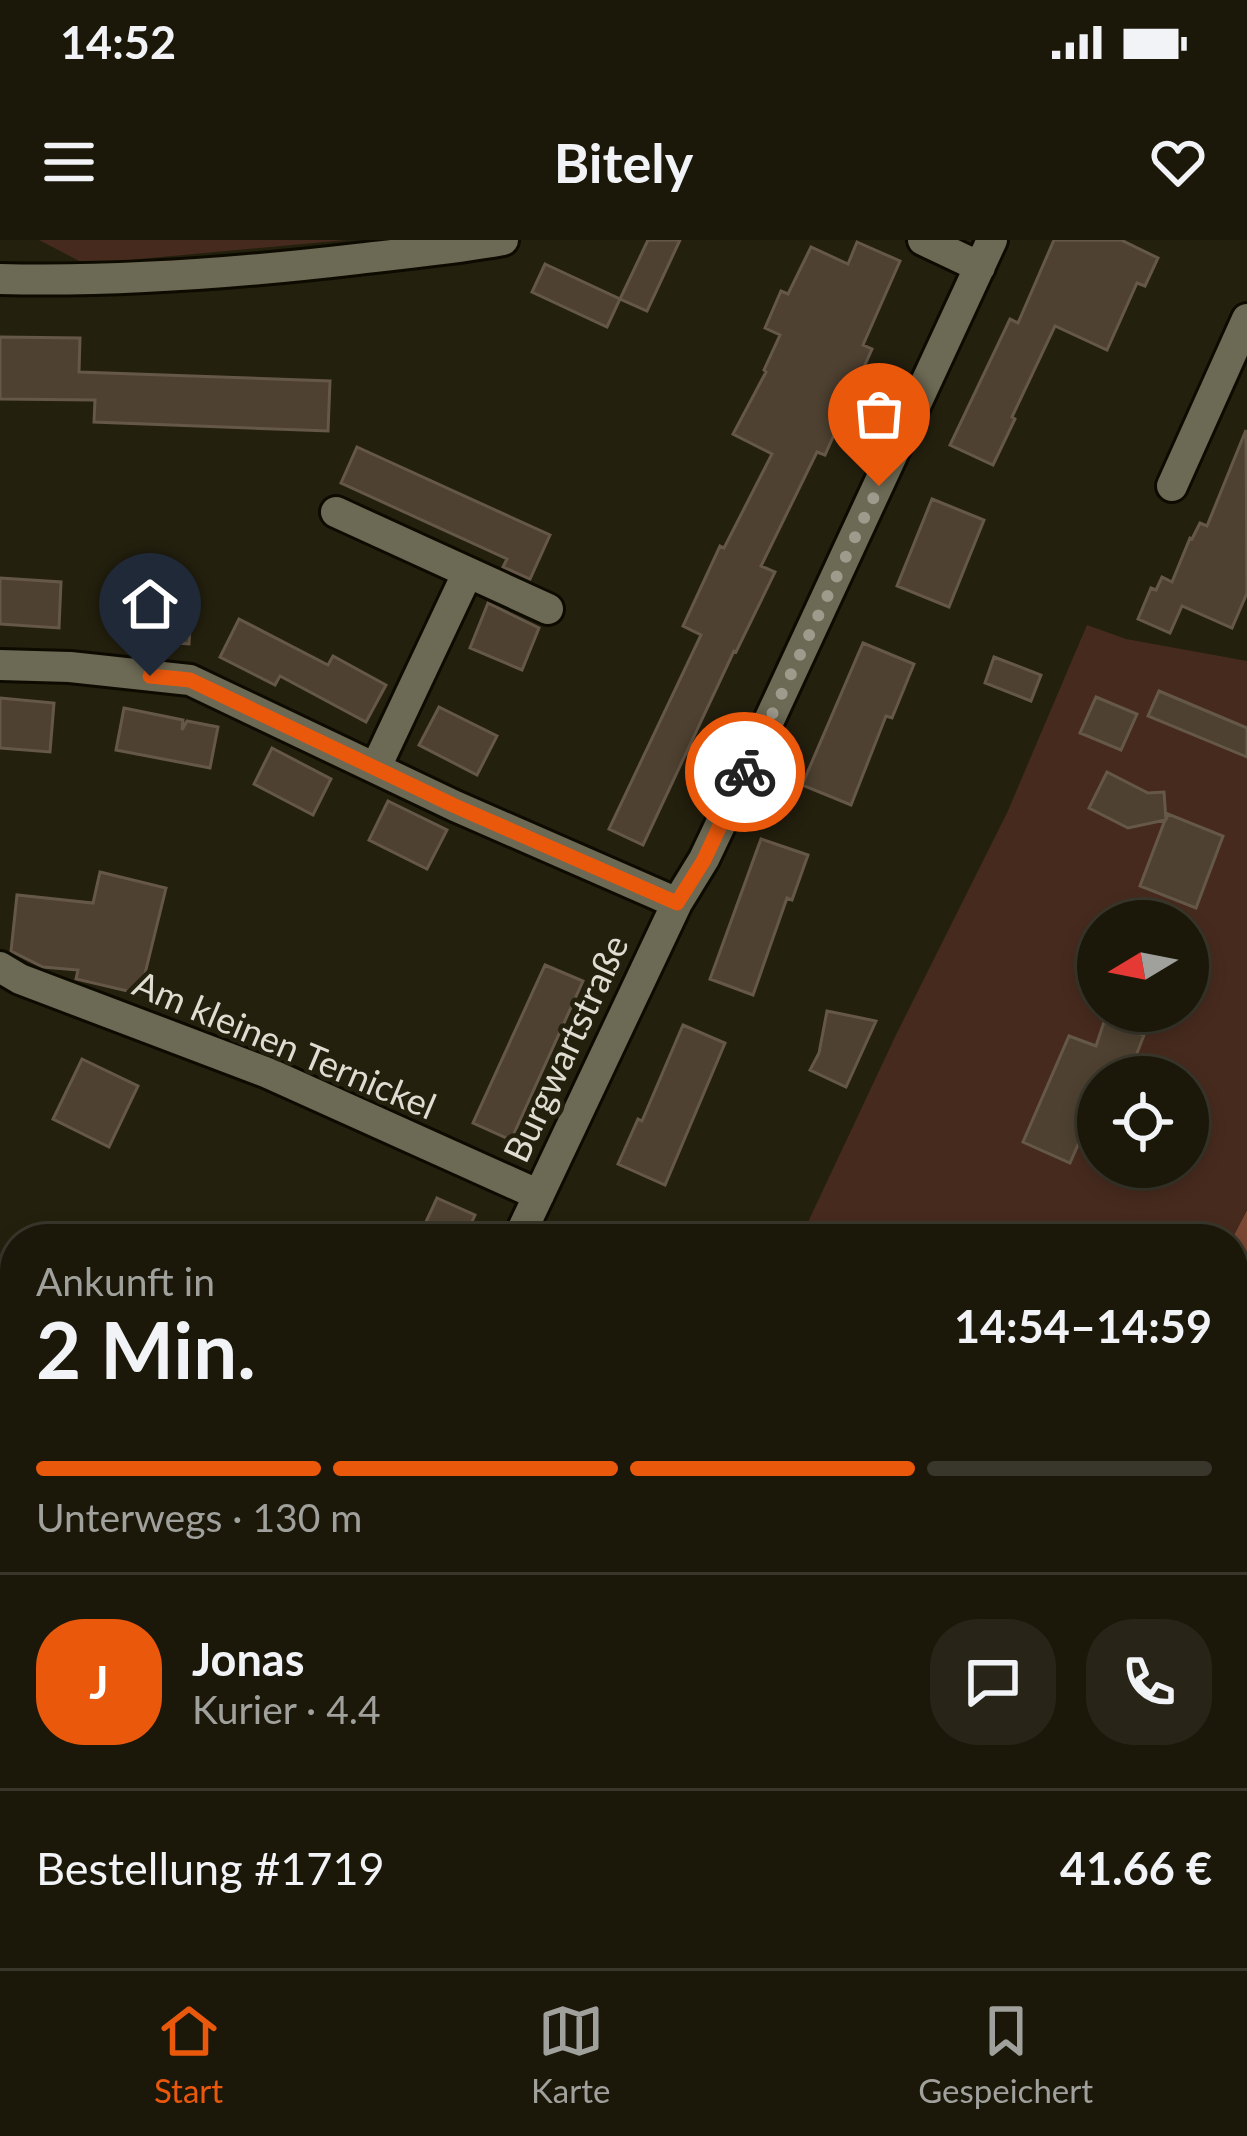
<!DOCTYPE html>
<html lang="de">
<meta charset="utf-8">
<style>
:root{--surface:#1b180a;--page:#282518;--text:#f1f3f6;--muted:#a0a09c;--line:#39372b;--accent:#ea580c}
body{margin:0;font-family:Lato,sans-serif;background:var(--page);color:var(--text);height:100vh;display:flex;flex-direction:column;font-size:45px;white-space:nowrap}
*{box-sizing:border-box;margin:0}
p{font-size:39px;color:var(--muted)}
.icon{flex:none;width:66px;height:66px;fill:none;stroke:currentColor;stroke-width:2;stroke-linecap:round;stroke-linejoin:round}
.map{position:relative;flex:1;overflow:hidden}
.panel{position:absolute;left:0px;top:984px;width:1248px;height:744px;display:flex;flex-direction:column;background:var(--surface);border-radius:48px 48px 0 0;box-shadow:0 6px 18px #0003,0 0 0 3px var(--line)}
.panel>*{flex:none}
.needle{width:78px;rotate:260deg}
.buttons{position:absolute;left:1077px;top:660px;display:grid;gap:24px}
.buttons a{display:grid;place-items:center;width:132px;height:132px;border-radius:50%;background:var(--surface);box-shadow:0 6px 18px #0003,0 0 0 3px var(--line);font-size:60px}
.pin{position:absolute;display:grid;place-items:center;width:102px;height:102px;color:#fff;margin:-123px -51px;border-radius:50% 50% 50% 0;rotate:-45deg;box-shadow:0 0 12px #0007}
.pin .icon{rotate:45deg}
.courier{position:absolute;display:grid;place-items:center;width:120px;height:120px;margin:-60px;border:9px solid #ea580c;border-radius:50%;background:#fff;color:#222;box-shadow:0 3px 15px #0007}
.overview em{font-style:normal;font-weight:700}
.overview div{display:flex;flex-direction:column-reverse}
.overview{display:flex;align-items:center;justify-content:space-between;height:204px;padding:0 36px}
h1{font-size:78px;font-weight:700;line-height:90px}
.bar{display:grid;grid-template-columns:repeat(4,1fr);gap:18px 12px;align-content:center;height:144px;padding:0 36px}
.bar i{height:15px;border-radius:9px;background:var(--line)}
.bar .selected{background:var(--accent)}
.bar p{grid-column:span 4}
.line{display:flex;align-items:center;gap:30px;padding:0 36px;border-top:3px solid var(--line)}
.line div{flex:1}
.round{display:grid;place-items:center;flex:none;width:126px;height:126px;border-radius:48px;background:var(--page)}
.status{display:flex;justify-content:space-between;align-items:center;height:84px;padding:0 60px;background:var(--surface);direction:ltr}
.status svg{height:33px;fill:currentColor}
header{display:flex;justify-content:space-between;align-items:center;height:156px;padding:0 36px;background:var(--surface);font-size:54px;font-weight:700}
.tab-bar{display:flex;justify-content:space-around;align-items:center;height:168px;border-top:3px solid var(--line);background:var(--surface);font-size:33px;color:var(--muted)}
.tab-bar a{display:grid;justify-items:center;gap:6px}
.tab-bar .selected{color:var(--accent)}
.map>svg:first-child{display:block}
</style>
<div class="status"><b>14:52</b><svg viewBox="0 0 49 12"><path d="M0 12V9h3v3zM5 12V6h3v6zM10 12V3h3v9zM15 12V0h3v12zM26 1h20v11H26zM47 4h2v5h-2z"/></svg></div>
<header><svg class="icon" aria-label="menu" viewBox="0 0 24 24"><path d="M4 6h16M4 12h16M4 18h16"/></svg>Bitely<svg class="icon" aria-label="heart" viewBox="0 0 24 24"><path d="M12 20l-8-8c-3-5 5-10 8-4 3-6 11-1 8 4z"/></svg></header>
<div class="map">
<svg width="1247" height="1728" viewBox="0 0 1247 1728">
<rect width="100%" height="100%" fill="#24200e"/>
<!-- green -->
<path fill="#472a1e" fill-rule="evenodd" d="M39,0H346L85,24Z
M1087,385L1126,399L1247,421V969L1232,999H800L895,797L1007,573ZM1098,681H1188V771H1098ZM1098,837H1188V927H1098Z
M1247,1383V1728H1091L1098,1713H1233V1412Z"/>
<!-- forest -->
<path fill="#794734" d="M1247,970V1383L1233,1412L1232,999Z
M0,1329L15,1337V1517L0,1550Z
M774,1713H1098L1091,1728H767Z"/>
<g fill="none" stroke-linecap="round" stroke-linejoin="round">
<!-- stream -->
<path stroke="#678b73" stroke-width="10" d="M1233,1376L1247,1348
M1058,1728L1065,1713"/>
</g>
<!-- building -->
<path fill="#4e4131" stroke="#665848" stroke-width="3" d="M648,0H680L647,71L620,59Z
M1054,0H1121L1158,18L1145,46L1137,43L1107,110L1055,86L1012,177L1015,179L993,225L950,205L1010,79L1018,83Z
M857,2L900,21L863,105L872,109L825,215L817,212L761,326L775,332L736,412L734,411L643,605L609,589L701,395L683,386L720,306L724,308L772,214L733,194L766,132L764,130L780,95L765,88L781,51L788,54L811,7L848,24Z
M545,24L620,59L607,87L532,52Z
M0,97L80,98L79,132L330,141L328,191L94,182L95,160L0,159Z
M1246,190L1247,353L1232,388L1182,366L1170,393L1138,379L1151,348L1156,350L1162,337L1172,342L1190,298L1192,299L1200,283L1207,286Z
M357,207L550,295L530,339L503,327L507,319L341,243Z
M932,259L984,280L949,367L897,346Z
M0,338L61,342L59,388L0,384Z
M126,355L192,359L189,404L123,399Z
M488,363L539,388L522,430L470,408Z
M239,379L328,425L333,416L386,445L366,482L280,436L275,445L220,417Z
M863,403L914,424L892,478L886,476L851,565L802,545Z
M994,417L1041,435L1031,461L985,443Z
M1159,451L1247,488V517L1148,476Z
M1096,457L1137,474L1121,510L1080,493Z
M0,458L54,463L50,512L0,508Z
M439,467L497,496L477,535L419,505Z
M124,468L183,480L182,490L187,481L218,487L210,528L116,510Z
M272,508L331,539L313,575L254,544Z
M1107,532L1148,553L1164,552L1166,580L1168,574L1223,596L1196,668L1140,646L1165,580L1128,588L1089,568Z
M388,561L447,590L427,629L369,600Z
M761,599L808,615L792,660L787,658L753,755L710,739Z
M100,632L166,648L140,754L76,739L78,730L43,727L11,711L17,655L93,663Z
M545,725L583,741L511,900L473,883Z
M827,771L876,781L846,847L810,830L819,813Z
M1104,782L1144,795L1134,821L1170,834L1169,837H1098V859L1070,923L1023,902L1069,796L1096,806Z
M683,785L725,803L665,945L618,924L638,879L642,881Z
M82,819L138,846L109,907L53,879Z
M437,958L475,975L464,999H418Z"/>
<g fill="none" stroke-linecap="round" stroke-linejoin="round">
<defs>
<path id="minor" d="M923,0L980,27
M0,39C120,42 238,33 357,19C406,13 455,9 503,0
M1172,246L1247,79
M336,272L548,369
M0,425L70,427L190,440L455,566L677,663
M376,527L467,334
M0,727L20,739L268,833L539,955
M518,999L677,663L704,619L733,558L992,0
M190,1728L197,1713
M577,1728L584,1713
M681,1728L688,1713"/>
</defs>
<!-- minor casing -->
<use href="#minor" stroke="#0d0a00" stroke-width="36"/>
<!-- minor -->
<use href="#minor" stroke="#6c6954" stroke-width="30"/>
</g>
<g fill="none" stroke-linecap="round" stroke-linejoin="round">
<!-- done -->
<path stroke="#9e9b8d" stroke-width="12" stroke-dasharray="0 21.6" d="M745,532L879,246"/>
<!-- route -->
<path stroke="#ea580c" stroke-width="15" d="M150,436L190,440L455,566L677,663L704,620L745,532"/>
</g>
<g text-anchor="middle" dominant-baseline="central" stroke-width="9" stroke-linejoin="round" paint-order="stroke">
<!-- street labels -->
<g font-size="36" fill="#dfddd2" stroke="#24200e">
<text transform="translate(285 804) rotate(23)">Am kleinen Ternickel</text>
<text transform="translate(565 808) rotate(-65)">Burgwartstraße</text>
</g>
</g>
</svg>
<div class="buttons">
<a><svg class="needle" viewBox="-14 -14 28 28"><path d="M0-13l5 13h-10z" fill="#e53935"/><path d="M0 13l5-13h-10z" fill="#a0a09c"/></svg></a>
<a><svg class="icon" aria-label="locate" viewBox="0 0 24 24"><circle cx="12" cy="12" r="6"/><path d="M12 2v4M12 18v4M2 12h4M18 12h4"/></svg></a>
</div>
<div class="pin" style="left:879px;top:246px;background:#ea580c"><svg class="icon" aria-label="bag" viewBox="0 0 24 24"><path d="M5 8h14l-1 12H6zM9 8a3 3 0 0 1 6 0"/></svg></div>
<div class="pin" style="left:150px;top:436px;background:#1f2937"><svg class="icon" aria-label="home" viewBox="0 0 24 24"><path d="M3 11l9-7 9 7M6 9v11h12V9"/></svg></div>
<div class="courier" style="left:745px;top:532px"><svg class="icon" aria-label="bike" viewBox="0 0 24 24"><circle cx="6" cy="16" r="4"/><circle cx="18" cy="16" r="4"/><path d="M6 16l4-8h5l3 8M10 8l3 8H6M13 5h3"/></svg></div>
<section class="panel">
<div class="overview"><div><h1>2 Min.</h1><p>Ankunft in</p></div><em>14:54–14:59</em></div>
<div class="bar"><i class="selected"></i><i class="selected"></i><i class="selected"></i><i></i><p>Unterwegs · 130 m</p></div>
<div class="line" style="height:216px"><b class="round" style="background:var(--accent);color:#fff">J</b><div><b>Jonas</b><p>Kurier · 4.4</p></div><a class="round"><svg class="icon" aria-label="chat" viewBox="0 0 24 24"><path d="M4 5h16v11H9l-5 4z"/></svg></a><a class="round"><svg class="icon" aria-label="phone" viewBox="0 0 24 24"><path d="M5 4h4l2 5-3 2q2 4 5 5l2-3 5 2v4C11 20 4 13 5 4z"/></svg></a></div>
<div class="line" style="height:156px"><div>Bestellung #1719</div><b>41.66 €</b></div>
</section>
</div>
<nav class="tab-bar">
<a class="selected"><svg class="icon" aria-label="home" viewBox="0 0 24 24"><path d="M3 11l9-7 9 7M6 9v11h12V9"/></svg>Start</a>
<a><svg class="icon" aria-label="map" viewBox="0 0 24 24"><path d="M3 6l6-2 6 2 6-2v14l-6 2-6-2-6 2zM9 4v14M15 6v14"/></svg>Karte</a>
<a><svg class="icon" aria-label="saved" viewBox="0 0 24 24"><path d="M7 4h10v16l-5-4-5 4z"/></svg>Gespeichert</a>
</nav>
